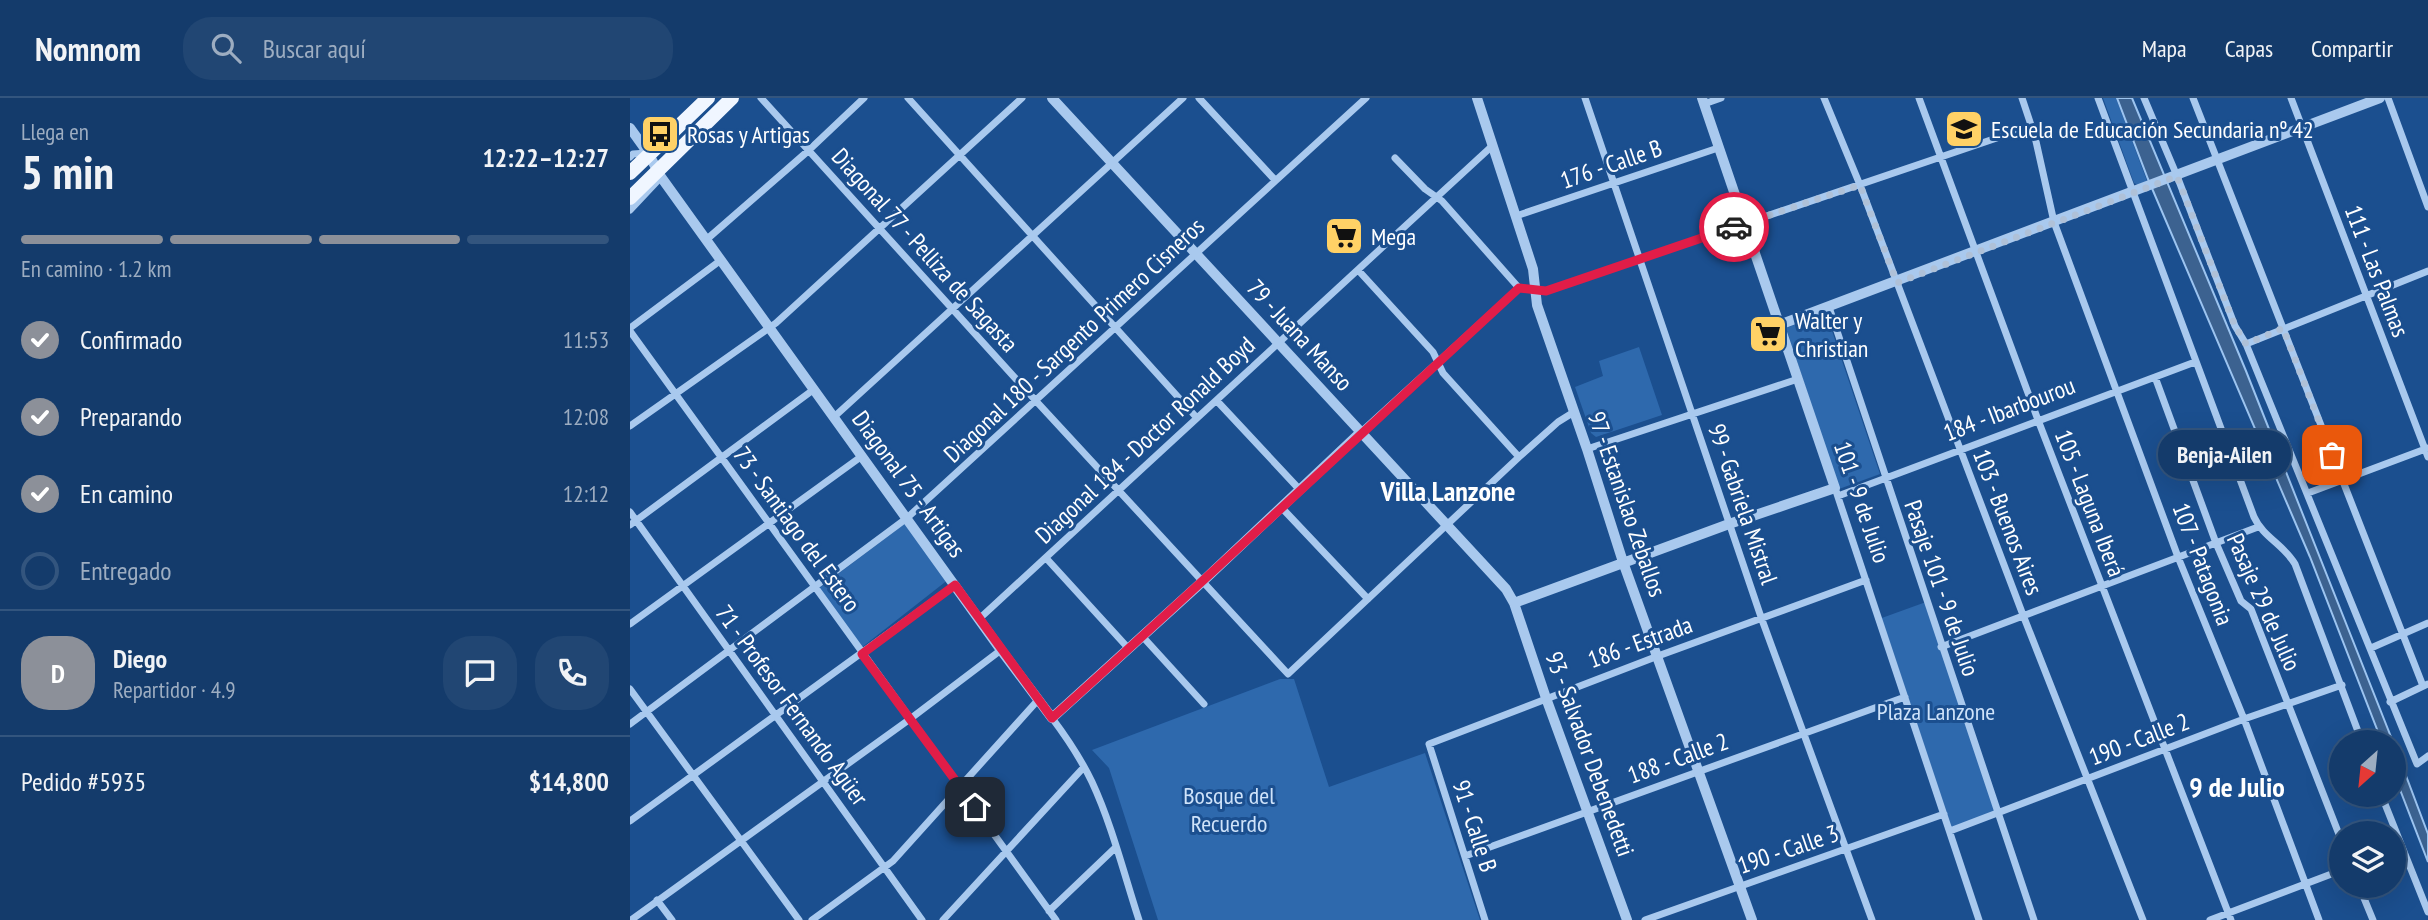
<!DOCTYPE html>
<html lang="es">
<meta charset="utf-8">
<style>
:root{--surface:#143b6b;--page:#214673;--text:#f1f3f6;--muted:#9dadc1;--line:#33557e;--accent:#8c9099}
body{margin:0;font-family:"PT Sans Narrow",sans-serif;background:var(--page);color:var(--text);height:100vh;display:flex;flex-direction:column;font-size:26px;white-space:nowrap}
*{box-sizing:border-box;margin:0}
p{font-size:23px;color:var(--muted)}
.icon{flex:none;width:38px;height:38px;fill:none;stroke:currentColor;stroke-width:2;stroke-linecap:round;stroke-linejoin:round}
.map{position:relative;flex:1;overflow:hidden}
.drawer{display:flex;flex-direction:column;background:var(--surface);width:630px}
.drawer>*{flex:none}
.needle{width:46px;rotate:207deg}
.buttons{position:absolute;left:1699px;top:632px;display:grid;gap:14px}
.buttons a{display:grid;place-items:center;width:77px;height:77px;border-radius:50%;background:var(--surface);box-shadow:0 7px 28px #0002,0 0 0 2px var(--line);font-size:35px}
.pin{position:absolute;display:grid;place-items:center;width:60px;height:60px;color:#fff;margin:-30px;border-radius:14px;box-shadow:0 4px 10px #0006}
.courier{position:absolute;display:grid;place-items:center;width:70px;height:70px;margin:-35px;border:5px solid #e11d48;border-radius:50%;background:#fff;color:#222;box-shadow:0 2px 9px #0007}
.bubble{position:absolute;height:49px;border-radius:24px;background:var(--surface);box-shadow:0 7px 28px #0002,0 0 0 2px var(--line);font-size:23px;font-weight:700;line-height:49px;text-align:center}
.overview em{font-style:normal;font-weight:700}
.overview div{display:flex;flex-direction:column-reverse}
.overview{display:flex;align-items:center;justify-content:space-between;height:119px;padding:0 21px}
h1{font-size:46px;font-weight:700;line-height:52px}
.bar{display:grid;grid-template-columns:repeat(4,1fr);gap:10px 7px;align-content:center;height:84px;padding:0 21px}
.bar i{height:9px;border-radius:5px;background:var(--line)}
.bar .on{background:var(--accent)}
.bar p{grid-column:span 4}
.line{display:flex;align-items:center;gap:18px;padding:0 21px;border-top:2px solid var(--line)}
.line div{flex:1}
.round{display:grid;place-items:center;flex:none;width:74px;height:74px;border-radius:28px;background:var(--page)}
ol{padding:0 21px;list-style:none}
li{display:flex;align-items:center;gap:21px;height:77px}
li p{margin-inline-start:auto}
li .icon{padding:7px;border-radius:50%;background:var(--accent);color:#fff;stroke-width:4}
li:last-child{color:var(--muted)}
li i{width:38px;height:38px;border:4px solid var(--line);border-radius:50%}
header{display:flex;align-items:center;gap:42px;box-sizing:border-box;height:98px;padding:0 35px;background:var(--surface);border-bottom:2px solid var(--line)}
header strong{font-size:33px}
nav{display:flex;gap:38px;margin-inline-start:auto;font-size:24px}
.search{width:490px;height:63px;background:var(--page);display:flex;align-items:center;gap:18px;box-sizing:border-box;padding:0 24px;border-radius:28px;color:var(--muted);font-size:26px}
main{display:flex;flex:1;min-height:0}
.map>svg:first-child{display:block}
</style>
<header>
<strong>Nomnom</strong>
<div class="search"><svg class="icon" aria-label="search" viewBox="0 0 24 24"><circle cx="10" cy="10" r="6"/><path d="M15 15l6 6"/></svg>Buscar aquí</div>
<nav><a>Mapa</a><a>Capas</a><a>Compartir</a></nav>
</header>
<main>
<section class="drawer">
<div class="overview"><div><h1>5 min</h1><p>Llega en</p></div><em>12:22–12:27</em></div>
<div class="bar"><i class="on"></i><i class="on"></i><i class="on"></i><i></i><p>En camino · 1.2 km</p></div>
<ol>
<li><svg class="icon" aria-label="check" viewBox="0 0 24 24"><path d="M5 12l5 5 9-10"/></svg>Confirmado<p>11:53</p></li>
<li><svg class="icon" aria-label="check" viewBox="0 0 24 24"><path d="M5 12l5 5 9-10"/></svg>Preparando<p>12:08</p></li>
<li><svg class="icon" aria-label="check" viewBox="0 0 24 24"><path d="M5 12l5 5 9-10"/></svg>En camino<p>12:12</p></li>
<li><i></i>Entregado</li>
</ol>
<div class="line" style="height:126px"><b class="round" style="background:var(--accent);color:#fff">D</b><div><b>Diego</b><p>Repartidor · 4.9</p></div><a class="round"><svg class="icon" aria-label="chat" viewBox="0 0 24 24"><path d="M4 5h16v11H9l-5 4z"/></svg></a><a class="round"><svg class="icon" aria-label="phone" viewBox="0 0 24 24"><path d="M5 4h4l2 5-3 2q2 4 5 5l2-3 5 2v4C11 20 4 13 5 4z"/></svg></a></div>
<div class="line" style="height:91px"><div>Pedido #5935</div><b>$14,800</b></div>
</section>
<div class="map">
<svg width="1798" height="822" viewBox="0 0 1798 822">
<rect width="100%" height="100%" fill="#1b4f8f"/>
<!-- green -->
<path fill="#2e69ad" d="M1473,0H1486L1517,83L1508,87L1504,85Z
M1196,215L1250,376L1209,391L1156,230Z
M1009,249L1032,317L966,339L961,335L945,289L973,278L969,263Z
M277,424L319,481L231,550L188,491Z
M1296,504L1368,715L1320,733L1249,521Z
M650,581H664L699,689L795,655L850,822H528L479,670L462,652Z"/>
<!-- water -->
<path fill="#3c6290" stroke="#9cc4f0" stroke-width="2" d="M1487,0H1502L1616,273L1763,644H1752L1680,459L1518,81Z
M1764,646L1798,736V764L1764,676Z"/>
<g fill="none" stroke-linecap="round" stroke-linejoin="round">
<!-- minor -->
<path stroke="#a9c9ee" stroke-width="7" d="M131,0L406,303L658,576L889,359L928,324L944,314
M278,0L567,320
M569,0L645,82
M955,0L1131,519L1242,822
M1194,0L1230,87L1393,517L1513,822
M1289,0L1408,322L1601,822
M1392,0L1405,39L1424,124L1548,459L1614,621L1689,822
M1468,0L1624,419C1633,439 1654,447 1665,466L1732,644
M1514,0L1547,78L1605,228L1616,246L1787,666L1798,658
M1563,0L1793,588
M1661,0L1798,359
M1758,0L1798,109
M1074,6L1091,0
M0,59L3,56L17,55
M765,60L795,91L812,103L889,190
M0,112L31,79
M886,118L1088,50
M76,142L178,53L234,0
M728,172L803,254L813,275L889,359
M889,190L916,193L1402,28
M1199,209L1404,822
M0,230L91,162
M0,233L426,822
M1616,246L1798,173
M1525,279L1586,445L1611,503L1621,511L1712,744
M587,303L670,392
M204,319L553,0
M0,328L146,225L392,0
M731,334L889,190
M957,351L1168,281
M1205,390L1349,822
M1678,395L1798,350
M1208,398L1565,264
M652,410L738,501
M0,414L292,822
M0,427L183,292
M416,460L499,551
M349,521L861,49
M0,526L232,358
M513,539L574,606
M1311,549L1628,429
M1741,550L1798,525
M0,591L169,822
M1760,604L1798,586
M422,620C437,640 451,661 462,684C482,727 494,776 509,822
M0,626L277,420L736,0
M1751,696L1798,814
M0,723L325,487
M1320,733L1614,621L1712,587
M835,758L1275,599
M1729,788L1743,822
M27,802L42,822
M419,813L485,750
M1,822L280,621L371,552
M182,822L263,763L408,602
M313,822L454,669
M855,822L799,646L1028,558L1236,482
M1015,822L1314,716
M1580,822L1712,772"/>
<!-- tertiary -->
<path stroke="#a9c9ee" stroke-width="10" d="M422,0L876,491L884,505L916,600L997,822
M847,0L903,171L907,207L957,351L993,464L1122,822
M0,30L18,55L31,79L371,552L422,620L572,484L731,334
M1149,227L1750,0
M884,505L1099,426L1205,390L1072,0"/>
<!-- primary -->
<path stroke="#f0f6ff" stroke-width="14" d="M0,75L78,0
M0,100L102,0"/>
</g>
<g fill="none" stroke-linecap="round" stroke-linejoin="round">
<!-- done -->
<path stroke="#afc1d8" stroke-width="7" stroke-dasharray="0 12.6" d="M1104,129L1230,87L1267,185L1547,78L1605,228L1616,246L1653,230L1702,357"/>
<!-- route -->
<path stroke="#e11d48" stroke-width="9" d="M345,709L232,556L325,487L422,620C580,478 734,333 889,190L916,193L1104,129"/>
</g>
<!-- icons -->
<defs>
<symbol id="school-square" viewBox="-11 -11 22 22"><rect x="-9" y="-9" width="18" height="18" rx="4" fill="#ffd166" stroke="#1b4f8f"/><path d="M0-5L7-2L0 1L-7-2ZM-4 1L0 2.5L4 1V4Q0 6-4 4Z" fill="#111"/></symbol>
<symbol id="bus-square" viewBox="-11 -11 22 22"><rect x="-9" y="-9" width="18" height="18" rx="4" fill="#ffd166" stroke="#1b4f8f"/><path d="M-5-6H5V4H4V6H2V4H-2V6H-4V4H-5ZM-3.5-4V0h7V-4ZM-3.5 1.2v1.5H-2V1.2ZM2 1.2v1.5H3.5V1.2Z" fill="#111"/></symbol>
<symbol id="supermarket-square" viewBox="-11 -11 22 22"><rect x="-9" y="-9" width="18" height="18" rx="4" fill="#ffd166" stroke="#1b4f8f"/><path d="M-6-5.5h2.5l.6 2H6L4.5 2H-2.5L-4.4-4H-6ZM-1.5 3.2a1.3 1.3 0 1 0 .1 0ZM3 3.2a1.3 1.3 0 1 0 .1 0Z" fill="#111"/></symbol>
</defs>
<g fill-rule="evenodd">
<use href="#school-square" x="1312" y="9" width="44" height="44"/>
<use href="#bus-square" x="8" y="14" width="44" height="44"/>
<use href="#supermarket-square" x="692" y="116" width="44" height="44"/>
<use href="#supermarket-square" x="1116" y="214" width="44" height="44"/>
</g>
<g text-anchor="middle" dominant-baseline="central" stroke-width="6" stroke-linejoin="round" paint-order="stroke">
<!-- poi labels -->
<g font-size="24" fill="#fff" stroke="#1b4f8f" text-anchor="start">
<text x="1361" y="31">Escuela de Educación Secundaria nº 42</text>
<text x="57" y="36">Rosas y Artigas</text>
<text x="741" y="138">Mega</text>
<text x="1165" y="222">Walter y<tspan x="1165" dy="28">Christian</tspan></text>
</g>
<!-- street labels -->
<g font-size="24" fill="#fff" stroke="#1b4f8f">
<text transform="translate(981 66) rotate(-19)">176 - Calle B</text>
<text transform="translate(295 152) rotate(48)">Diagonal 77 - Pelliza de Sagasta</text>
<text transform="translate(1747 173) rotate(69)">111 - Las Palmas</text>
<text transform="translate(670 237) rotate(47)">79 - Juana Manso</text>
<text transform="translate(444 242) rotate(-43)">Diagonal 180 - Sargento Primero Cisneros</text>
<text transform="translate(1379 311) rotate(-21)">184 - Ibarbourou</text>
<text transform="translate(515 342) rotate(-43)">Diagonal 184 - Doctor Ronald Boyd</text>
<text transform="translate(279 386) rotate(54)">Diagonal 75 - Artigas</text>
<text transform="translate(1232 404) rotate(71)">101 - 9 de Julio</text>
<text transform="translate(1460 405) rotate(69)">105 - Laguna Iberá</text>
<text transform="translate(997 406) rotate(71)">97 - Estanislao Zeballos</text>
<text transform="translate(1113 406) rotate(71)">99 - Gabriela Mistral</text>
<text transform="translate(1378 424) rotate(69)">103 - Buenos Aires</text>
<text transform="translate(167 431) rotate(54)">73 - Santiago del Estero</text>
<text transform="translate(1573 466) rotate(69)">107 - Patagonia</text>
<text transform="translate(1312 490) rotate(71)">Pasaje 101 - 9 de Julio</text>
<text transform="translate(1634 504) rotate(66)">Pasaje 29 de Julio</text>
<text transform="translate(1010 544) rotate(-20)">186 - Estrada</text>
<text transform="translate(162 607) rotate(54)">71 - Profesor Fernando Agüer</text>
<text transform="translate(1509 641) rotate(-21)">190 - Calle 2</text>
<text transform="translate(960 656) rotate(70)">93 - Salvador Debenedetti</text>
<text transform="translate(1048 660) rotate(-20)">188 - Calle 2</text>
<text transform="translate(845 728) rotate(72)">91 - Calle B</text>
<text transform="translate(1158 751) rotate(-19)">190 - Calle 3</text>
</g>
<!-- park labels -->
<g font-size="24" fill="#cfe3fa" stroke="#1b4f8f">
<text x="1306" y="613">Plaza Lanzone</text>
<text x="599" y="697">Bosque del<tspan x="599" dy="28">Recuerdo</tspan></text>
</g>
<!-- quarter labels -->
<g font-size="28" font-weight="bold" fill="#fff" stroke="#1b4f8f">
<text x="818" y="392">Villa Lanzone</text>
<text x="1607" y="688">9 de Julio</text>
</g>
</g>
</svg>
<div class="buttons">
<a><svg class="needle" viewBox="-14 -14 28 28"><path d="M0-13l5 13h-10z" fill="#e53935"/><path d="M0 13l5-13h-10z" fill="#9dadc1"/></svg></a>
<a><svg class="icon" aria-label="layers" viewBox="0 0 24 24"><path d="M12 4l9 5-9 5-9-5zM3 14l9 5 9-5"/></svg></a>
</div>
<div class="pin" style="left:1702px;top:357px;background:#ea580c"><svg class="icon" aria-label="bag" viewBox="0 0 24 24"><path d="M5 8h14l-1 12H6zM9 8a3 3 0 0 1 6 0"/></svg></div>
<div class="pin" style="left:345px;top:709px;background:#1f2937"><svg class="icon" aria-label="home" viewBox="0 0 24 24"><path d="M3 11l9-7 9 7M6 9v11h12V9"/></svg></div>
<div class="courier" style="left:1104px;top:129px"><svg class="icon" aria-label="car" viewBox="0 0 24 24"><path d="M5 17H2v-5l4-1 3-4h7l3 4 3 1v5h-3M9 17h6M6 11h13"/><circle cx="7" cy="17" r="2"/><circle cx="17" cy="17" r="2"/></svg></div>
<div class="bubble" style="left:1528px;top:332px;width:133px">Benja-Ailen</div>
</div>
</main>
